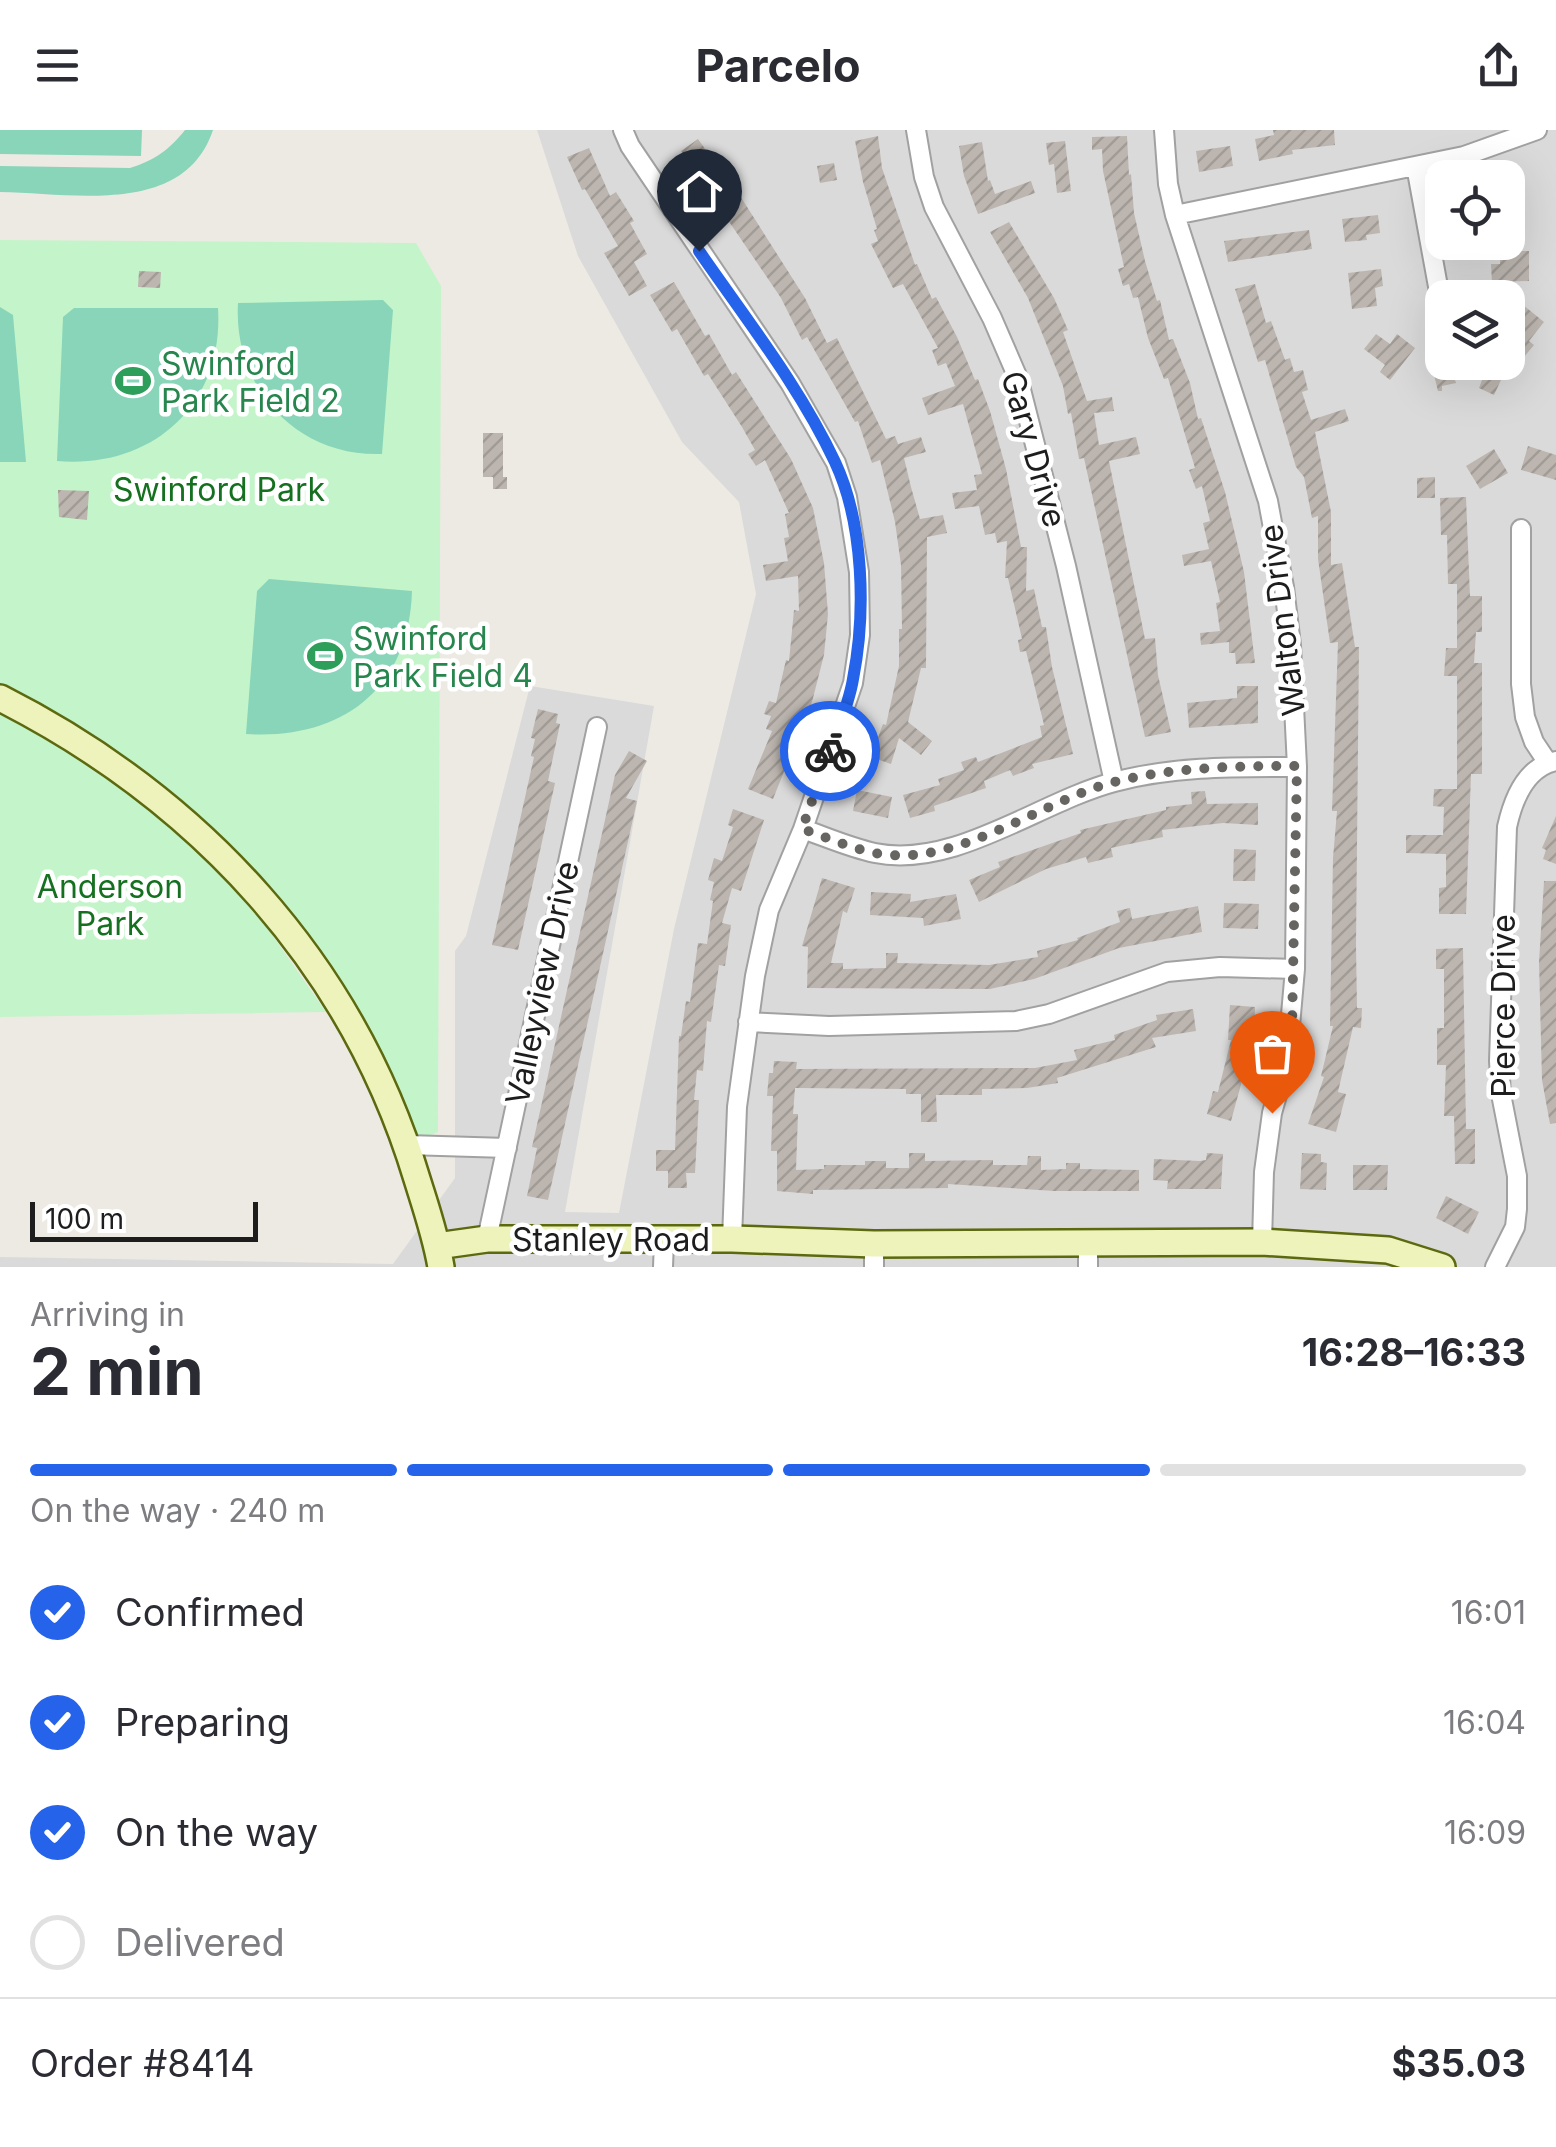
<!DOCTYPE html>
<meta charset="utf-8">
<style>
:root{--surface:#fff;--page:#f7f7f7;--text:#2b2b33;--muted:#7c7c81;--line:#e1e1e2;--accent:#2563eb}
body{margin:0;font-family:Inter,sans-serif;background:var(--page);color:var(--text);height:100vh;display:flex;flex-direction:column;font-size:38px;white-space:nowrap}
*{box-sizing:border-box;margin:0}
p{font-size:32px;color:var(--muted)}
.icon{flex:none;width:55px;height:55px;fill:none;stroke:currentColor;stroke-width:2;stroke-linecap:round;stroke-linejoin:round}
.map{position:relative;height:1137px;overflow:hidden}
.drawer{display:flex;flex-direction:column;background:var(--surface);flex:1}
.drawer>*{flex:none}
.fabs{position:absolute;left:1425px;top:30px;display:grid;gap:20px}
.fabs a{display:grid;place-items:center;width:100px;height:100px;border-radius:20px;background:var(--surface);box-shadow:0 10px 40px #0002;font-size:50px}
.scale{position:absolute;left:30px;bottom:25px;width:228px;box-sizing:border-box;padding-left:10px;border:5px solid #1d1d1d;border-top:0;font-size:28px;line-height:35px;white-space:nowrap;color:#1d1d1d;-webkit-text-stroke:8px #fff;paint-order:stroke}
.pin{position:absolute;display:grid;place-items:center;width:85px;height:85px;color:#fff;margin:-102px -42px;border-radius:50% 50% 50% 0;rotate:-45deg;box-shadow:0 0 10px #0007}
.pin .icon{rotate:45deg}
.courier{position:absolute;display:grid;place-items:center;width:100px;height:100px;margin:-50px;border:8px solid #2563eb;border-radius:50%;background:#fff;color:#222;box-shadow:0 2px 12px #0007}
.head em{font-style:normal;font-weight:700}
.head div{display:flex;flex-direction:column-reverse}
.head{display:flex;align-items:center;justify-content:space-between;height:170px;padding:0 30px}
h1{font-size:65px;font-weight:700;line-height:75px}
.bar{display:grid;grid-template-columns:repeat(4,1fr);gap:15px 10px;align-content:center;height:120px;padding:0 30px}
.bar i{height:12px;border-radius:8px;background:var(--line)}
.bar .selected{background:var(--accent)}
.bar p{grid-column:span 4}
.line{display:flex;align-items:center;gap:25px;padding:0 30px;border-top:2px solid var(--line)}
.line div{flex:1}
ol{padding:0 30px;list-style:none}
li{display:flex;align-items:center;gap:30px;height:110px}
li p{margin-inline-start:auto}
li .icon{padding:10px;border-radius:50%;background:var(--accent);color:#fff;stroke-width:4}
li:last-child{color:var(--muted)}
li i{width:55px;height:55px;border:5px solid var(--line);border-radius:50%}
header{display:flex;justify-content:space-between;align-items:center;height:130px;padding:0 30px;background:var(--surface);font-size:45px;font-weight:700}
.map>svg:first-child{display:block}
</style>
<header><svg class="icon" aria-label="menu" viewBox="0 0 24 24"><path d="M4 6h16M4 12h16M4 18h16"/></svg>Parcelo<svg class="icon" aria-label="share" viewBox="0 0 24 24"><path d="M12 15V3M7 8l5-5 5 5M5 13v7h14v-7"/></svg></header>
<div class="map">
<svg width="1556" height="1137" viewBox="0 0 1556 1137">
<defs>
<pattern id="building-hatch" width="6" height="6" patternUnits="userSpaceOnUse" patternTransform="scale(2.5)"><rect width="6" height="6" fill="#bdb6b0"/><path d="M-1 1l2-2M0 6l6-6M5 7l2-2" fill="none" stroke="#a29c97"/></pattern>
</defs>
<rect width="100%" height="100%" fill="#edeae3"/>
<!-- residential -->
<path fill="#dbdada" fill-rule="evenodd" d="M537,0H1556V1137H0V1127L393,1134L455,1048V821L466,806L530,556L654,576L565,1082L619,1083L674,799L756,464L739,372L682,312L578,126ZM1442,48H1508V112H1442ZM1442,168H1508V232H1442Z"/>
<!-- park -->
<path fill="#c4f4c9" d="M0,110L416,113L441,156L438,1002L407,1015L351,893L211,717L326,882L0,887Z"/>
<!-- pitch -->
<path fill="#88d5ba" d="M0,0H142L141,26L0,24Z
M185,0H213C184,87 72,63 0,62V36L130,38C155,30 169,20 185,0Z
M383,170L393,180L382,324C297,327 233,258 238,173Z
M0,177L13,185L26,332H0Z
M74,178H218C224,275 152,339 57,331L63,187Z
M269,449L412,461C409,560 341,610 246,604L257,461Z"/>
<!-- building -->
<path fill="url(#building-hatch)" d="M1273,0H1334L1335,15L1292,20L1293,24L1259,31L1255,9L1274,5Z
M878,6L882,38L915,135L917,134L932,169L936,167L957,207L975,250L978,249L990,281L1006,339L1021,417H1027L1026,461L1034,459L1042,497H1046L1052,537L1073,624L1032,634L1034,638L1013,646L1010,640L984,651L986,658L934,676L935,681L910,688L903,665L940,655L938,649L964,640L961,632L976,627L978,632L1042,607L1040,596L1044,595L1026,521L1020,522L1018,510L1022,509L1008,448H1005L1007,411L997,413L995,403L985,405L979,376L955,379L952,363L977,360L974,345L982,344L963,274L928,285L922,268L955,256L946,233L938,236L932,220L938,218L903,154L893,158L871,114L878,111L874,100L877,99L863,52L855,11Z
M1127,6L1129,45L1131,44L1134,83L1145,131L1157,171L1160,170L1169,210L1173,209L1190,253L1198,289L1201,288L1225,362L1244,442L1255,533L1236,534L1235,523H1229V512L1201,515L1200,503L1220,501L1216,473L1220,472L1211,431L1184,436L1182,425L1209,419L1203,393L1210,391L1202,356L1196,359L1189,340L1195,338L1168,248L1164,249L1148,208L1138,167L1133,168L1129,154L1123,156L1118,139L1124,137L1103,41L1102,19L1092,20V7Z
M698,9L726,48L728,47L805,168L827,213L837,208L886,309L895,306L898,314L921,307L926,322L904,328L911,357L920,389L943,385L947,403L927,407L926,538H921L908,592L932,611L921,625L899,608L891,634L871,627L883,594L886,595L899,536V499H902L901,435L895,392L880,330L872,333L858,291L855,292L807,207L802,210L781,168L681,21Z
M1065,11L1071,61L1057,63L1054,34L1049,35L1046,13Z
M982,12L988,51L990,50L995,64L1031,51L1035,63L978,84L964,46L959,16Z
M1230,16L1233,36L1199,42L1196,21Z
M589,18L610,66L616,62L634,91L630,93L647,124L634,132L647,156L629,166L604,123L618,116L585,59L582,60L567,27Z
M834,33L837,50L820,53L817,36Z
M1378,85L1380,103L1366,105L1367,110L1345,112L1342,89Z
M1009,92L1054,168L1068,200L1063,202L1087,271L1112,267L1114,281L1094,283L1099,315L1136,307L1140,324L1109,331L1145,509L1155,508L1158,545L1171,602L1145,607L1084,328L1079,329L1071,283L1068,284L1063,256L1028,168L990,102Z
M1309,100L1312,119L1228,132L1224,111Z
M1500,121H1529V151L1492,152L1491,134H1500Z
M1381,139L1383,156L1375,158L1377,176L1352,179L1348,143Z
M139,141L161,142L160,158L138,157Z
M674,152L705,206L709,204L732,245L736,242L791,329L813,378L824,433L828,484L824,525L812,572L773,669L748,659L772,601L766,599L771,586L764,584L769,571L776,573L786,530L789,531L794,480L799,481L798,446L766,451L763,435L788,431L784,408L789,407L785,384L789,383L765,330L756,336L748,324L755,320L742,297L708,244L704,246L677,199L672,202L650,165Z
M1255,154L1266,193L1271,191L1285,230L1290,228L1294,242L1303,240L1308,260L1302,262L1311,290L1345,279L1349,291L1315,302L1331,382V435L1342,433L1355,517H1359L1356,815L1357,878H1362L1361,898L1353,897L1338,962L1346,964L1336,1002L1308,994L1324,947L1321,946L1333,896H1330L1333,728L1337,681H1332L1338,512L1330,513L1318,429V386L1312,388L1304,347L1296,337L1265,230L1258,232L1235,159Z
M1523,175L1544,192L1529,211L1534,215L1524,227L1515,220L1508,230V194Z
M1376,204L1390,214L1397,204L1415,218L1390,250L1380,242L1385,235L1364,219Z
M1442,222V232H1480L1481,238L1453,244L1456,253L1442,256V261H1438L1429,225Z
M1485,242L1501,250L1494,265L1479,258Z
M483,303H503V347H507V359H493V347H483Z
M1528,316L1556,325V350L1521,340Z
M1494,319L1508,343L1480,359L1466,336Z
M1435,347V368H1417V348Z
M58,360L89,361L87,390L59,387Z
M1466,367L1470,466H1482V502H1476L1474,533H1482V644H1471L1466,784H1439V758L1446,757V724L1406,723V705H1443L1444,677L1433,676L1434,659H1457V546H1444L1446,518H1457V454H1448L1447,405H1441L1440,368Z
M1237,556H1258V593L1189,598L1187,573L1237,568Z
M538,579L558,584L556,593L560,594L548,651L555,653L518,820L492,815L534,627L531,626L535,609L531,608Z
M629,621L647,631L626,668L637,671L548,1070L527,1066L537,1018L532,1017L615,645Z
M857,660L892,667L888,688L853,681Z
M1205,661L1207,674L1258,673V695L1223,693L1162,700L1163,707L1111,718L1113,727L1088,733L1086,727L1046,739L979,772L969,750L1000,737L998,732L1081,703L1080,700L1166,680V677L1192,674L1191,662Z
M733,679L764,690L741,761L732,758L722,793L731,795L725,836L719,835L711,892L707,891L703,941L697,940L694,970H699L695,1043H686L687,1058H668V1041H656V1020H675L679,906H681L686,871L690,872L698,813L707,814L713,771L710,770L714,752L708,750L714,728L722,731L733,697L728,695Z
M1556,686V734L1543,729L1546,720L1542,718Z
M1234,719L1256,720L1255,751H1233Z
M822,748L855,758L847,783L843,781L831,833H843V839L886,838V823H898L897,833L989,835L1038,827L1037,821L1078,810L1077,808L1120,792L1117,781L1130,778L1132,789L1198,776L1202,802L1119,818L1034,849L990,859L807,858L808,817L802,816Z
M1544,751H1556V993L1550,994L1542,950L1539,832Z
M871,762L911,764L910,772L956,764L961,789L924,796L923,788L870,785Z
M1224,773L1259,774L1258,799L1223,798Z
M1463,818L1466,999H1475V1034H1455L1454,986H1444L1446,935H1437V898H1444V839H1436V819Z
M1230,875L1255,877L1254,907L1231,991L1207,984L1213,961L1218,962L1231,910H1228Z
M1193,879L1196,901L1152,908L1156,917L1057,948L1058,953L1027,958L982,959V965H936L937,992H921V964H906V959L795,958L793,984H798L796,1040L824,1039V1035H865V1031H886V1038H909V1023H925V1031L993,1030V1035H1027L1028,1026H1041V1040L1066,1039V1033H1080V1039L1139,1040V1061H1054L948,1054V1058L813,1060V1064L777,1061V1021H771L773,966H767L769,943H773L774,931L797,932L796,939L1035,938L1077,930L1074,920L1115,910L1114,905L1157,890L1156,885Z
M1207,1023L1223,1024L1221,1059H1167L1168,1051L1153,1050L1154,1029L1200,1031L1206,1030Z
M1302,1023L1321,1024V1032L1327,1033L1326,1060L1300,1059Z
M1353,1035H1388L1387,1060H1353Z
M1446,1066L1479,1082L1468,1104L1436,1088Z"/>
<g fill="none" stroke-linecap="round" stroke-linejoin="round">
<defs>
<path id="street" d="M623,0L630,16L790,253L836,333L847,367L859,442L860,505L853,553L803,699L769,780L755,846L737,977L732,1109
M916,0L924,47L934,77L992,188L1018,248L1066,436L1114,652
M1164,0L1168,54L1175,85L1268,371L1284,457L1291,515L1297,637L1295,839L1287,930L1272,983L1264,1042L1262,1112
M1416,36L1439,162
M1175,85L1464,26L1537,0
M1521,399V554L1525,587L1534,612L1548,633
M803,699C826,707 851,718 875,723C955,739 1039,672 1114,652C1174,636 1236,637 1297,637
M748,892L829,896L1016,891L1049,884L1167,842L1220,837L1295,839
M407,1015L507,1018
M487,1109L597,597
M1088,1113V1137
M874,1114V1137
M663,1137L664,1111
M1495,1137L1515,1097L1517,1079V1046L1501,964L1499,931L1507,697C1513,670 1525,637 1556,631"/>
<path id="secondary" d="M0,568C199,669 352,833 417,1049C426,1078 436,1107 441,1137
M437,1116L487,1109H732L874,1114L1262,1112L1388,1120L1442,1137"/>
</defs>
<!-- street casing -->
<use href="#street" stroke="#a1a1a1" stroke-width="22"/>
<!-- secondary casing -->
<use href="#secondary" stroke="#5c690f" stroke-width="30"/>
<!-- street -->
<use href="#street" stroke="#fff" stroke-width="18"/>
<!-- secondary -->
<use href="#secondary" stroke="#eef3bb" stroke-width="25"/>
</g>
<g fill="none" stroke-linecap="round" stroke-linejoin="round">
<!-- done -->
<path stroke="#666562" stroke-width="10" stroke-dasharray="0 18" d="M830,621L802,699C826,707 850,718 875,723C955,739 1039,672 1114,652C1174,637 1236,636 1297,636L1292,897L1287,930L1272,983"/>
<!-- route -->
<path stroke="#2563eb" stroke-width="12" d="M699,121C746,189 800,257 835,332C864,394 866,483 853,549C849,574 838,598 830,621"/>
</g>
<!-- icons -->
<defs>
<symbol id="stadium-bare" viewBox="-9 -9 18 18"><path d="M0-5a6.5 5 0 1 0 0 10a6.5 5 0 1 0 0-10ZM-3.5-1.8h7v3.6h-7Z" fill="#2e9e5b" stroke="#fff" stroke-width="2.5" paint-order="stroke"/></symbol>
</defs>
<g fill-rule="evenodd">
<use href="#stadium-bare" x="108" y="226" width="50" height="50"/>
<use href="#stadium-bare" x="300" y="501" width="50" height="50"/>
</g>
<g text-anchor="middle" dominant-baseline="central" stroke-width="9" stroke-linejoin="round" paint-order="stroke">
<!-- leisure labels -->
<g font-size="32" fill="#27864d" stroke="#fff" text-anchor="start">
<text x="161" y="233">Swinford<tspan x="161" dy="37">Park Field 2</tspan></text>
<text x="353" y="508">Swinford<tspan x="353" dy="37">Park Field 4</tspan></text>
</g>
<!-- street labels -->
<g font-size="32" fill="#1d1d1d" stroke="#fff">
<text transform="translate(1034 319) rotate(74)">Gary Drive</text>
<text transform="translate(1282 490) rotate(-97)">Walton Drive</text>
<text transform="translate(542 853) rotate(-78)">Valleyview Drive</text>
<text transform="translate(1503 876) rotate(-90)">Pierce Drive</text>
<text x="611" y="1109">Stanley Road</text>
</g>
<!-- park labels -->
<g font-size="32" fill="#157020" stroke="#fff">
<text x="219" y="359">Swinford Park</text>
<text x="110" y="756">Anderson<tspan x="110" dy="37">Park</tspan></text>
</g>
</g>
</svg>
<div class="fabs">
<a><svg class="icon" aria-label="locate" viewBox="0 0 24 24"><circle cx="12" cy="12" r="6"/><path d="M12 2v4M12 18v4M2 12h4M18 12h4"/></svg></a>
<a><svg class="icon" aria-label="layers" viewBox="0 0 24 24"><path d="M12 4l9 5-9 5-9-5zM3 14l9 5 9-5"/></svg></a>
</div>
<div class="scale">100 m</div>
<div class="pin" style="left:1272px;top:983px;background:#ea580c"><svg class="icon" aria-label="bag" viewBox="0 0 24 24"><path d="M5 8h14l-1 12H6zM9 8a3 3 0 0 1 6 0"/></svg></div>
<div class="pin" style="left:699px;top:121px;background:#1f2937"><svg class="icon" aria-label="home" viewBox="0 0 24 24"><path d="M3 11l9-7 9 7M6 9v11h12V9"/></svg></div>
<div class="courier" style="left:830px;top:621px"><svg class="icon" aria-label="bike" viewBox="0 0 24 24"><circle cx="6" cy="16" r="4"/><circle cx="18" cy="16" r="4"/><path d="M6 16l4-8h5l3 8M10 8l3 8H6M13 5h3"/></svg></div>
</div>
<section class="drawer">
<div class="head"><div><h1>2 min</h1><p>Arriving in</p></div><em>16:28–16:33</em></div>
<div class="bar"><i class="selected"></i><i class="selected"></i><i class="selected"></i><i></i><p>On the way · 240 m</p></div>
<ol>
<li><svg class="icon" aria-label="check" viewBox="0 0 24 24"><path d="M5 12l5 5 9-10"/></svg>Confirmed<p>16:01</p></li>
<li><svg class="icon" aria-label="check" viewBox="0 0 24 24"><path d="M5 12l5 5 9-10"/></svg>Preparing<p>16:04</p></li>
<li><svg class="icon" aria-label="check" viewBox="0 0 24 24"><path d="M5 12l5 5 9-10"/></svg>On the way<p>16:09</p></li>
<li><i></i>Delivered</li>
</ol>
<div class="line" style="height:130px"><div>Order #8414</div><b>$35.03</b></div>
</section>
